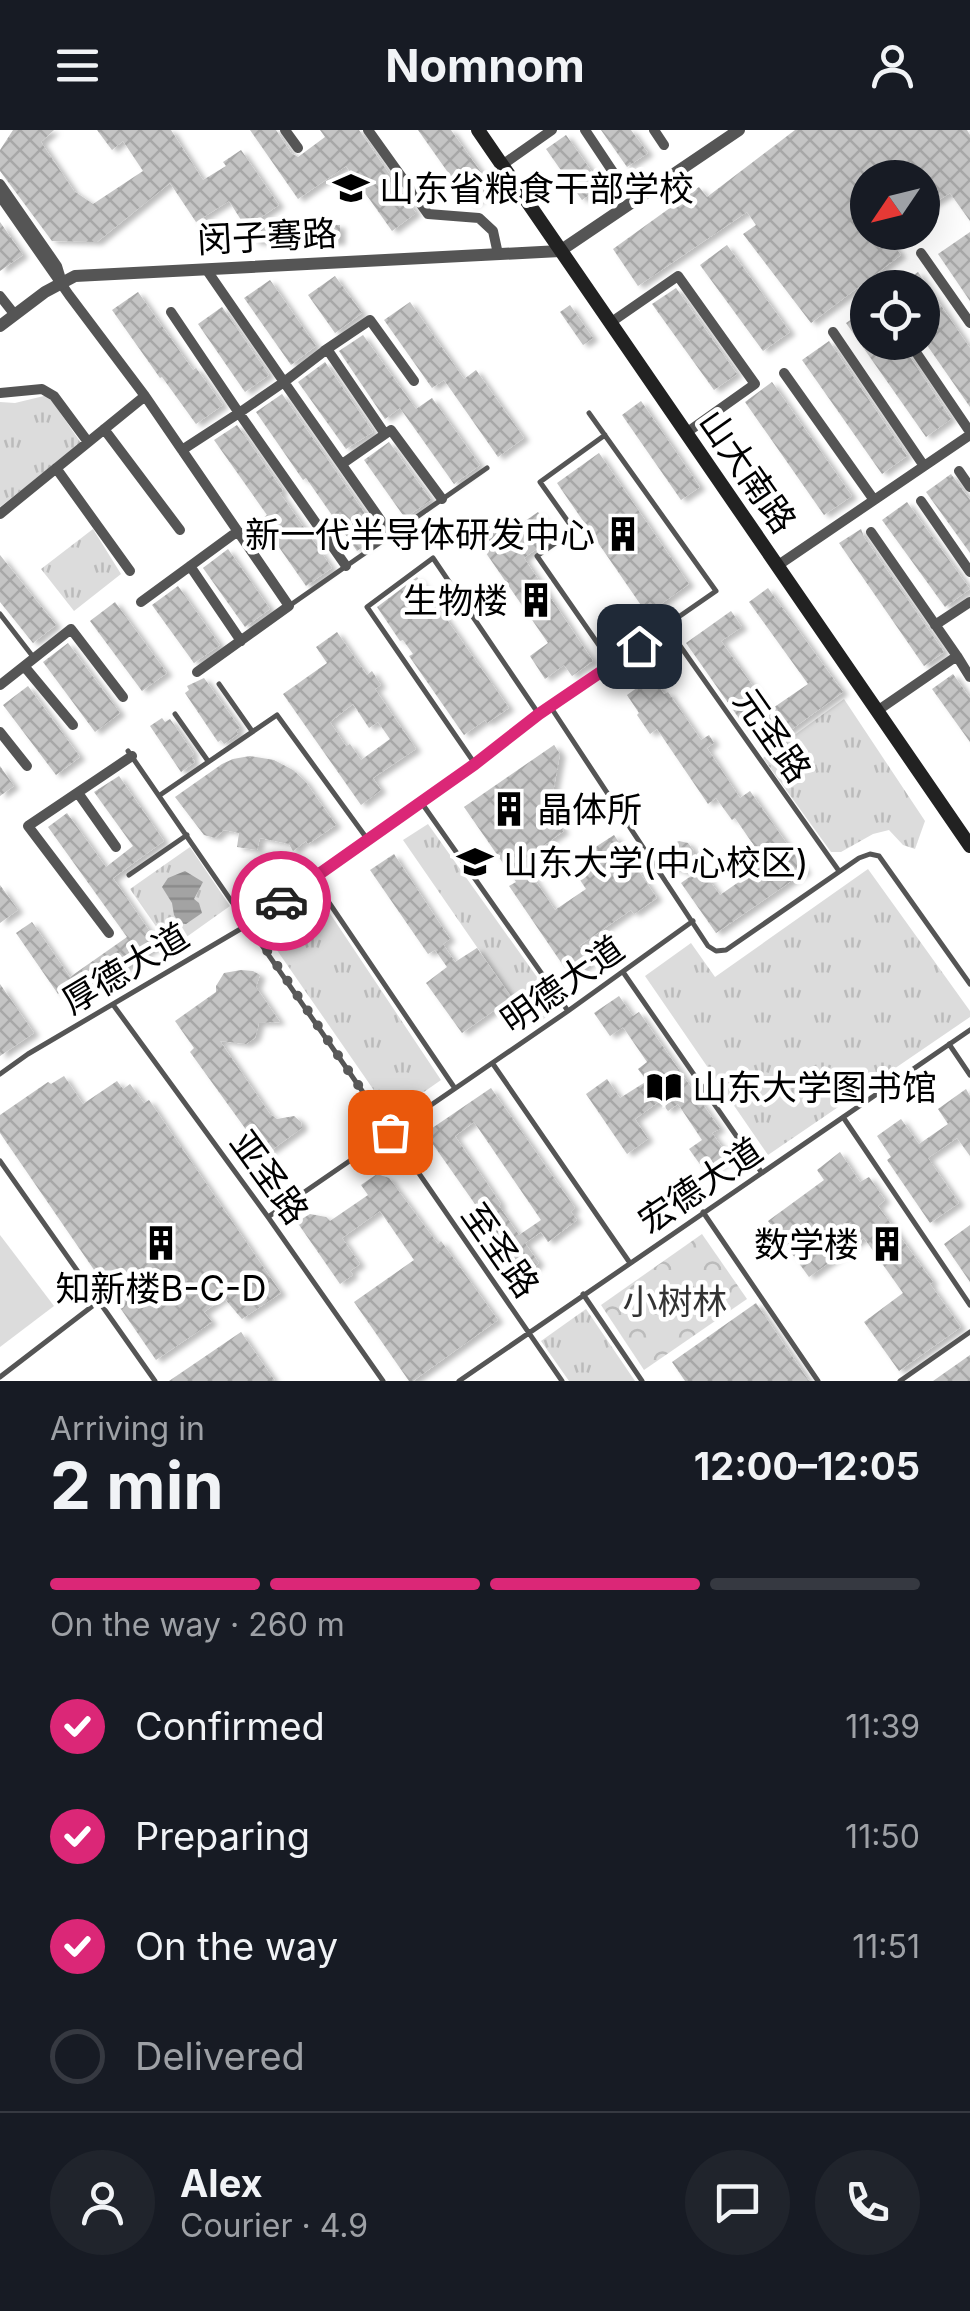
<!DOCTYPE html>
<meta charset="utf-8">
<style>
:root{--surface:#171b24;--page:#20242c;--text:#f1f3f6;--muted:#9ea1a6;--line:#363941;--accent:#db2777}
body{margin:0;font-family:Inter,"Noto Sans SC",sans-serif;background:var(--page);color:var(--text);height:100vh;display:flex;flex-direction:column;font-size:38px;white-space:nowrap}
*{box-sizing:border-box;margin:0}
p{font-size:32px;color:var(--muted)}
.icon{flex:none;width:55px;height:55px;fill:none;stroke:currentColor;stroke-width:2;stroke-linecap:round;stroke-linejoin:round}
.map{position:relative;height:1251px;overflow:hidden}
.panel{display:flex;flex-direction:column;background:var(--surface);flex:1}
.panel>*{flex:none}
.needle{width:65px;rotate:235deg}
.buttons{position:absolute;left:850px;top:30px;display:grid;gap:20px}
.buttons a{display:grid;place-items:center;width:90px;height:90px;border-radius:50%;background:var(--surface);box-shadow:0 10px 40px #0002;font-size:50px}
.pin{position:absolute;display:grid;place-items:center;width:85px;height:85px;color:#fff;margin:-42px;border-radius:20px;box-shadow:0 5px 15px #0006}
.courier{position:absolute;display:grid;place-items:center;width:100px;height:100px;margin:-50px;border:8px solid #db2777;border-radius:50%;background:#fff;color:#222;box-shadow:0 2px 12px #0007}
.overview em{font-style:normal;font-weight:700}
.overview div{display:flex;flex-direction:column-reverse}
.overview{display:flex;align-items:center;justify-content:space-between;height:170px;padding:0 50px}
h1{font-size:65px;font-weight:700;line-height:75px}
.bar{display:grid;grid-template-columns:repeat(4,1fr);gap:15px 10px;align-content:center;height:120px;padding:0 50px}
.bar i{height:12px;border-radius:8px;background:var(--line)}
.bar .current{background:var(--accent)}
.bar p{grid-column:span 4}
.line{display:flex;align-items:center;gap:25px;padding:0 50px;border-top:2px solid var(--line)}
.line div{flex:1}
.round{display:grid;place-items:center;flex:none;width:105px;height:105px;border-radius:52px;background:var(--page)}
ol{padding:0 50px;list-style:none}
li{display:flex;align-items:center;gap:30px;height:110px}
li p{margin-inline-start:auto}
li .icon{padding:10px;border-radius:50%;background:var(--accent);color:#fff;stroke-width:4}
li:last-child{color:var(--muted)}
li i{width:55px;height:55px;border:5px solid var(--line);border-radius:50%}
header{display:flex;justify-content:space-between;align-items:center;height:130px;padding:0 50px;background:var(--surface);font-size:45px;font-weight:700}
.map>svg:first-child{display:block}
</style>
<header><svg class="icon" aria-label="menu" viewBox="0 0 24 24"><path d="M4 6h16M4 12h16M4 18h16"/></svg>Nomnom<svg class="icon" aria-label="person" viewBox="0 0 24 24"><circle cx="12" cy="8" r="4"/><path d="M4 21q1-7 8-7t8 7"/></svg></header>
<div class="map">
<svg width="970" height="1251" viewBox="0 0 970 1251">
<defs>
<pattern id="forest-crowns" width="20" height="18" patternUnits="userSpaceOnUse" patternTransform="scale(2.5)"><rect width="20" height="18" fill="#dcdcdc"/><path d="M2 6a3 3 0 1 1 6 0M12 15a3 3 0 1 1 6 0" fill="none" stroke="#bbb"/></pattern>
<pattern id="park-tufts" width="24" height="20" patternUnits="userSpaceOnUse" patternTransform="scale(2.5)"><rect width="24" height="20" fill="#dcdcdc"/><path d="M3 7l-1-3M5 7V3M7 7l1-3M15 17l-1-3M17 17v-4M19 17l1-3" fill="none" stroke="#bbb"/></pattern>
<pattern id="water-rules" width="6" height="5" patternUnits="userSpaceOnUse" patternTransform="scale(2.5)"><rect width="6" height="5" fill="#a3a3a3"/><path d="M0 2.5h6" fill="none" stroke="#8b8b8b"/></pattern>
<pattern id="building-cross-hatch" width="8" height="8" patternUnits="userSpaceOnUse" patternTransform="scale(2.5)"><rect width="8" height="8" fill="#c4c4c4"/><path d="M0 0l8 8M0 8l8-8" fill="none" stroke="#a7a7a7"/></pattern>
<filter id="shadow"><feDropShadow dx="5.5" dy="3" stdDeviation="2.5" flood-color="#0004"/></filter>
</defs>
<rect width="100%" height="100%" fill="#fff"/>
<!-- forest -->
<path fill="url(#forest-crowns)" d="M702,1104L747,1169L644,1240L601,1175Z"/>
<!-- park -->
<path fill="url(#park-tufts)" d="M48,265L81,313L0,377V272L15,273Z
M93,399L121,444L74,481L41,439Z
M844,569L925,691L915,719L903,715L889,700L873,704L841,722H831L763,628Z
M428,694L559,878L532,897L403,710Z
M190,717L230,776L171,818L130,759Z
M868,739L970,881V887L768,1025L645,846L691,813L715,847Z
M315,761L441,950L391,985L263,800Z
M586,1179L635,1251H569L541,1211Z"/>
<!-- pitch -->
<path fill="#dcdcdc" d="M0,1105L54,1176L0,1217Z"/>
<!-- water -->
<path fill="url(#water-rules)" d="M185,741L203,752L194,769L199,773L202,783L186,794L179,793L174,785L172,773L162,757L168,748Z"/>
<!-- building -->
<path fill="url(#building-cross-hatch)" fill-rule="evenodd" filter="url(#shadow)" d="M13,0H54L41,12L74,61L93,74L143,41L123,11L112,20L97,0H171L203,50L226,36L223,32L241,20L279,75L251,94L340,95V112H255L229,71L196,92L170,53L97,112L52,111L0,41V20Z
M250,0H276L291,23L298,27L325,7L320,0H359L416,83L392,101L346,36L298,69Z
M418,0H451L493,59L471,75Z
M601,0H631L648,23L627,37Z
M795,0H967L970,5V91L950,63L922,81V48H868V102H884L901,125L811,193L743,104L756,95L747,82L638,156L613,119L699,57L707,67Z
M566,5L602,56L582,70L546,19Z
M0,92L23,125L0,141Z
M970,102V171L938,124Z
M727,115L790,202L763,221L700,135Z
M918,142L970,218V277L922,208V158H896Z
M335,146L362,183L335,203L308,165Z
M270,150L316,216L291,235L244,168Z
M676,158L737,244L714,260L652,174Z
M138,162L193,240L196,238L223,275L196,294L162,247L160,248L112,180Z
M410,172L464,249L476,240L524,308L498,327L444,250L432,258L384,190Z
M570,175L593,208L583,215L560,182Z
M222,177L269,245L245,262L198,194Z
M868,178V212H900L951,289L926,307L846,193Z
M363,205L416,279L432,268L480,335L454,354L400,278L385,289L339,221Z
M829,211L907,326L882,344L802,230Z
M325,232L373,302L346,319L298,252Z
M772,252L852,366L824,385L745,272Z
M282,264L380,405L357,421L306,348L303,350L256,282Z
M641,271L700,357L681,370L622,285Z
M237,295L283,361L280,363L332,438L306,456L260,390L267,385L214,310Z
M389,312L431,370L405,388L364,330Z
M599,323L689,454L647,484L557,353Z
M951,344L970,370V423L926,362Z
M907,372L970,459L945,477L882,390Z
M538,382L555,406L524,428L593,531L572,546L564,535L545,549L530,526L548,513L475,407L499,389L508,403Z
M861,399L864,407L944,522L924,536L839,413Z
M228,419L270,479L245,497L203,438Z
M0,425L56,495L33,513L0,472Z
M417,447L509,578L487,593L485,590L464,605L409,526L413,524L403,510L400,511L377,477Z
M178,456L220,515L194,533L152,475Z
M768,458L843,562L762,621L686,513L731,481L742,497L721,511L770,580L808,554L749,472Z
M115,472L167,543L142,561L90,491Z
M337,502L367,545L372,541L381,555L375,559L416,619L373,648L381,660L361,675L283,564L327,533L316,517ZM353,574L369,598L378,592L390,609L361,630L350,614L346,616L330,592Z
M68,513L120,583L95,602L43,532Z
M953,544L970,568V612L932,559Z
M652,547L664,564L668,562L701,610L709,605L714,613L707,618L740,668L750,661L806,741L716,803L681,753L701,739L720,765L766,733L735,688L732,690L716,668L708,674L657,599L650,604L637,585L639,583L627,565Z
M204,548L240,598L236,600L238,604L224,614L221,610L218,612L185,563L189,560L187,556Z
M28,556L80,627L56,645L3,575Z
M162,588L165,592L170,589L194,624L191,626L195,632L181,642L150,596Z
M554,615L560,624L552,668L557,675L550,680L564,701L522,731L555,780L586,759L578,747L599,732L591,720L614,705L657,768L634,784L631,780L579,816L591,833L571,847L509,756L516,752L464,677Z
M250,626L274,630L293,640L305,651L336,695L308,714L306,711L293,721L289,714L260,708L257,720L237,717L239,703L224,700L215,708L204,705L175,667L222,634L233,629Z
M0,636L14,656L0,666Z
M119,646L164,711L113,748L159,815L74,873L65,860L58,864L16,803L32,792L70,847L127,807L48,697L67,683L106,737L133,716L94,662Z
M679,711L688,713L694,721L692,744L673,738L666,730L669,715Z
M394,724L450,809L443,814L455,832L477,818L512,868L462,903L426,853L447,837L435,820L428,824L370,740Z
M0,755L18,780L0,793Z
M241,840L253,841L260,845L256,857L280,892L259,893L255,908L246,914L220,911L270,984L277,989L294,986L301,992L302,998L269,1022L252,998L247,1001L190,922L194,918L175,891L216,862V856L224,843Z
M0,854L34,903L0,926Z
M619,866L633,886L639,882L720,999L712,1003L730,1028L707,1044L689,1019L702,1010L678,974L668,981L660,971L635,989L648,1009L627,1024L586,964L607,949L620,968L647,951L638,939L647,932L623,897L610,906L594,883Z
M64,946L83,974L117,951L123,959L130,954L144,973L149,970L281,1163L242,1189L224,1168L204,1182L212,1192L156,1230L0,1003V985L48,952L51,954Z
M491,958L575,1078L571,1082L577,1090L548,1112L541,1102L525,1113L539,1133L525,1145L425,1003ZM474,992L541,1090L519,1105L499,1076L501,1074L455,1006Z
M966,959L970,966V1026L957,1008L928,1028L959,1073L930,1093L887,1030L891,1027L877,1006L901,989L919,1014L948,994L938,979Z
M840,1022L860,1052L869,1047L885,1070L878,1076L933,1152L930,1154L961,1197L899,1241L864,1192L903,1163L864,1108L809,1147L768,1091L824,1050L817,1040Z
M377,1044L389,1048L438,1114L441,1111L498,1190L413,1251H409L354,1172L414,1130L380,1081L342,1108L360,1134L350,1141L353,1145L340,1154L297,1092L310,1084L326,1087L330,1091L368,1065L361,1055Z
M970,1095V1152L944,1114Z
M756,1173L809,1251H685L672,1232Z
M241,1202L275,1251H169Z
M970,1225V1251H933Z"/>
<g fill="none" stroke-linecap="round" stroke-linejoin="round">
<!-- service -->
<path stroke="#555" stroke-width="5" d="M605,305L540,352L574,400L537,426L612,534
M289,476L487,338
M0,484L34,528
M666,496L839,741
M219,554L252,601
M550,576L708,816L716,821L726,820L859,728L870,724L879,726L970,854
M175,584L208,631
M128,621L562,1251
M475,634L367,477L433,428L538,583
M160,665L277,585L368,710
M421,672L568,881
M129,745L187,705
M313,749L454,957
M623,842L762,1043
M114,876L268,1087L383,1251
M949,914L970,945
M493,934L630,1133
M0,944L28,924L249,794L475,634L550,576L716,461L589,283
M843,987L970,1175
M0,1031L155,1251
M703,1082L818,1251
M268,1087L568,881L693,791
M583,1164L642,1251
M0,1247L99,1171
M459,1251L970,900
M900,1251L970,1202"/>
<!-- minor -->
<path stroke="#555" stroke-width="10" d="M285,0L298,18
M368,0L428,84L479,88L493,101L498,124
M585,0L617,48
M654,0L664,15
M502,35L552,0
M0,54L57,136L60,146
M0,66L69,165L145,266L289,476L197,542
M921,123L970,193
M206,139L284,252L327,219L385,304
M0,166L15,185
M171,182L239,283L284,252L391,405
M610,193L678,146L755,254L686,303
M833,202L924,336
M909,212L970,302
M324,221L370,190L414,251
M784,243L874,370
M0,263L42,259L54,266L88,312
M104,299L180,400
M182,320L239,283L346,436
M342,334L391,300L442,369
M56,338L130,441
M959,341L970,357
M921,371L970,442
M0,384L145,266
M871,402L957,526L877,581
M190,436L241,511
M777,436L970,305
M141,472L238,401
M935,495L970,472
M957,526L970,547
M24,536L73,595
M0,555L71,499L123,567
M0,602L27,636
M78,663L116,717
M109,803L28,696L132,626"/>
<!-- tertiary -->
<path stroke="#555" stroke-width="12" d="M0,196L45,162L75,146L560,121L739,0"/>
<!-- secondary -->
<path stroke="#222" stroke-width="14" d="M478,0L970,716"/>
</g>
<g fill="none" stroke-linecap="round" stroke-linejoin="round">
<!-- done -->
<path stroke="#595959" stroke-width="10" stroke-dasharray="0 18" d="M281,771L249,794L390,1002"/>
<!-- route -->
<path stroke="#db2777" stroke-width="12" d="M281,771L475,634L539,584L639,516"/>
</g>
<!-- icons -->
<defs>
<symbol id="university-bare" viewBox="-9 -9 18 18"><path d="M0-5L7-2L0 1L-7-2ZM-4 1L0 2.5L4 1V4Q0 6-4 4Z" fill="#000" stroke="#fff" stroke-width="2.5" paint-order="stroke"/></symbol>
<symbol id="building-bare" viewBox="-9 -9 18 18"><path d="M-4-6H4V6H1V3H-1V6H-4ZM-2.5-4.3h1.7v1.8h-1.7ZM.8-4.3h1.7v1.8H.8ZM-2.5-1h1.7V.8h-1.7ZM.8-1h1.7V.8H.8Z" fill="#000" stroke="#fff" stroke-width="2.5" paint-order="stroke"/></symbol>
<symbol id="library-bare" viewBox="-9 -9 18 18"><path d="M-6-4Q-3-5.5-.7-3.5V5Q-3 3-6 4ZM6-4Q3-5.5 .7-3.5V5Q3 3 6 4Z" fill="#000" stroke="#fff" stroke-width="2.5" paint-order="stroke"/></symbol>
</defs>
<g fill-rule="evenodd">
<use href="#university-bare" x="326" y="33" width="50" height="50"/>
<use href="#building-bare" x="598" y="379" width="50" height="50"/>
<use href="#building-bare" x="511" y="445" width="50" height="50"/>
<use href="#building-bare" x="484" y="654" width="50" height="50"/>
<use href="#university-bare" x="450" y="707" width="50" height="50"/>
<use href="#library-bare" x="639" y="932" width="50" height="50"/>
<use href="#building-bare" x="136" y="1088" width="50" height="50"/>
<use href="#building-bare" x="862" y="1089" width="50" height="50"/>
</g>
<g text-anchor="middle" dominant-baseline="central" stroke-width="9" stroke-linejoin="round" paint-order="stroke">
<!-- poi labels -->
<g font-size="35" fill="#000" stroke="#fff" text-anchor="start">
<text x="379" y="58">山东省粮食干部学校</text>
<text x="595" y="404" text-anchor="end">新一代半导体研发中心</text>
<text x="508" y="470" text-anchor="end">生物楼</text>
<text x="537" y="679">晶体所</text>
<text x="503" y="732">山东大学(中心校区)</text>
<text x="692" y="957">山东大学图书馆</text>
<text x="859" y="1114" text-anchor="end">数学楼</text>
<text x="161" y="1158" text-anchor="middle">知新楼B-C-D</text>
</g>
<!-- street labels -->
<g font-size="35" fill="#000" stroke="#fff">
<text transform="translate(267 106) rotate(-3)">闵子骞路</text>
<text transform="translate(748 341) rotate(55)">山大南路</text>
<text transform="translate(773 605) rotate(55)">元圣路</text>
<text transform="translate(125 838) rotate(-31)">厚德大道</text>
<text transform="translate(562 854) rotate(-35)">明德大道</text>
<text transform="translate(270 1047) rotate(54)">亚圣路</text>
<text transform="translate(700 1055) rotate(-34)">宏德大道</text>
<text transform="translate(501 1120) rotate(55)">至圣路</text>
</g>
<!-- park labels -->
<g font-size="35" fill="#333" stroke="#fff">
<text x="675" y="1171">小树林</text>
</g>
</g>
</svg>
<div class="buttons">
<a><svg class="needle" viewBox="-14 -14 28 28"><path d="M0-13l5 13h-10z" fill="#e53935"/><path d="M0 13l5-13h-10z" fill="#9ea1a6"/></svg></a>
<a><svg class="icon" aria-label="locate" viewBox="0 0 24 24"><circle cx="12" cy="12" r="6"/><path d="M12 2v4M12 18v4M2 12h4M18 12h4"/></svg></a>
</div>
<div class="pin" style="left:390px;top:1002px;background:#ea580c"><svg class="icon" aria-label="bag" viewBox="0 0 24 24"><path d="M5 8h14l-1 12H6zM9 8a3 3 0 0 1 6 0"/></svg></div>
<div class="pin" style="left:639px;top:516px;background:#1f2937"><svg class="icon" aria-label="home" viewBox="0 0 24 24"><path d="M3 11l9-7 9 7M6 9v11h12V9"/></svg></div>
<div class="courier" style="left:281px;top:771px"><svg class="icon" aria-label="car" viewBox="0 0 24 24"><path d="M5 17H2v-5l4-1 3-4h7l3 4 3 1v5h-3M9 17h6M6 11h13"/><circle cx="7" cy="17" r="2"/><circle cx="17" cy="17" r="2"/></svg></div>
</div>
<section class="panel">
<div class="overview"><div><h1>2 min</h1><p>Arriving in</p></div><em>12:00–12:05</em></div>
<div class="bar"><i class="current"></i><i class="current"></i><i class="current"></i><i></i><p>On the way · 260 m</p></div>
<ol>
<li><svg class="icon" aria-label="check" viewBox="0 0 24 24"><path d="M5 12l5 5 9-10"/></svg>Confirmed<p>11:39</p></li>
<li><svg class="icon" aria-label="check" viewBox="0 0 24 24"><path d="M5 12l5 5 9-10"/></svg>Preparing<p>11:50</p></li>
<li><svg class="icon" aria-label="check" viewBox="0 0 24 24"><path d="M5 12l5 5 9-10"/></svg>On the way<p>11:51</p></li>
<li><i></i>Delivered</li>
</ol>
<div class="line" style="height:180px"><a class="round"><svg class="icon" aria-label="person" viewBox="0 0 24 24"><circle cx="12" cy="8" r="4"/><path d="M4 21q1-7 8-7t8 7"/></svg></a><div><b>Alex</b><p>Courier · 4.9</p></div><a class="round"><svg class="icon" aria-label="chat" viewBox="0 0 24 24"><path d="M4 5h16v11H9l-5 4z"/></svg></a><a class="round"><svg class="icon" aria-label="phone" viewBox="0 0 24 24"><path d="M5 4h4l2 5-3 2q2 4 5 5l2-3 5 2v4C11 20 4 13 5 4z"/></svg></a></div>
</section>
